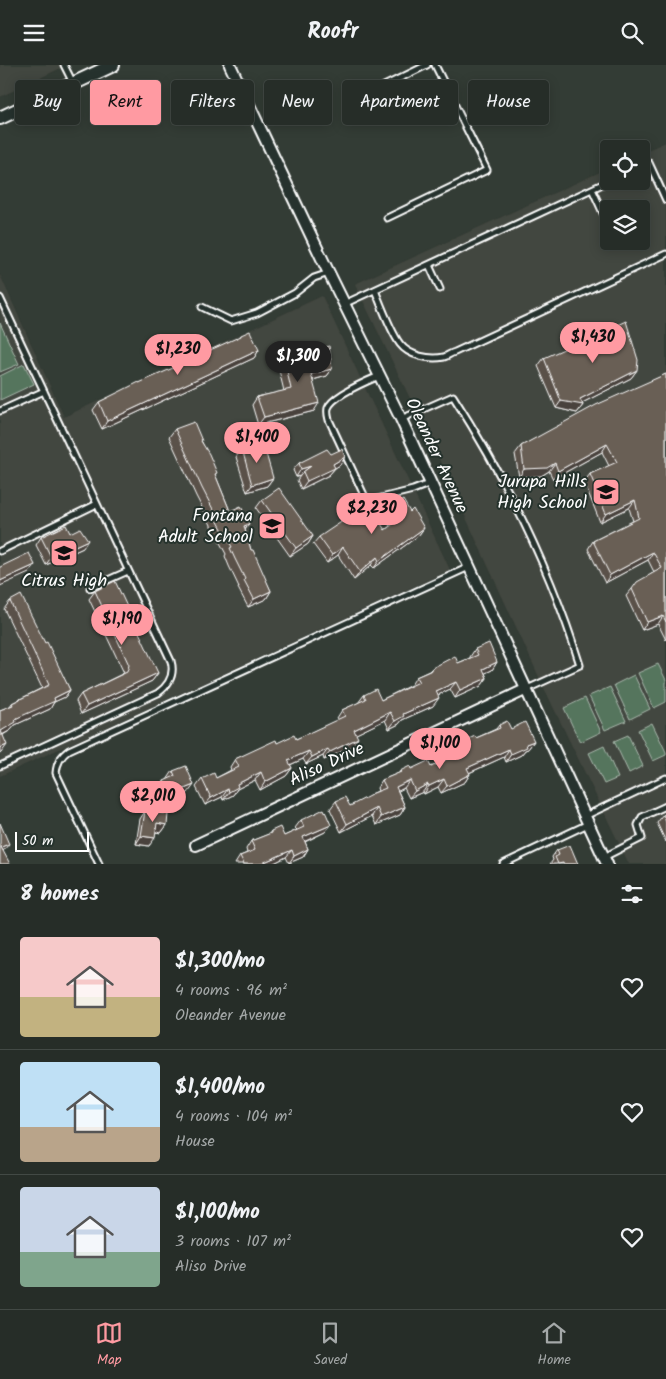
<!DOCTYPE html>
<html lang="en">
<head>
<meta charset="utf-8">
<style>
  :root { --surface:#262d28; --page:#323934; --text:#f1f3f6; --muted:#a4a8a8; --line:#424945; --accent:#ff9aa2 }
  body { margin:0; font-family:Kalam,sans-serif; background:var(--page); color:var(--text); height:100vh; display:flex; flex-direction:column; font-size:19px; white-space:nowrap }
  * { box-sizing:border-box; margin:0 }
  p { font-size:16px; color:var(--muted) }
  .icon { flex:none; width:28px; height:28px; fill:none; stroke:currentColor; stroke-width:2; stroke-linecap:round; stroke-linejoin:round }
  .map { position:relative; height:799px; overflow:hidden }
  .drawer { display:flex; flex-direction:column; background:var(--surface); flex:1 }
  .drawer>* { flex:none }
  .banner { position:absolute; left:15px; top:15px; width:636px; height:45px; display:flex; gap:10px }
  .tools { position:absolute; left:600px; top:75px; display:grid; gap:10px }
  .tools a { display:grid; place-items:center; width:50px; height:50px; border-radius:5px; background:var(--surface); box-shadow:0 2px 12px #0003,0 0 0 1px var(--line); font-size:25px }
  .scale { position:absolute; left:15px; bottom:12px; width:74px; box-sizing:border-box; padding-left:5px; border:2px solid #fff; border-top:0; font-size:14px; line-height:18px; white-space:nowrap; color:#fff; -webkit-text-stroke:4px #26332d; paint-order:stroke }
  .price { position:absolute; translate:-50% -42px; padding:0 11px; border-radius:18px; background:var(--accent); color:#111; font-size:16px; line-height:32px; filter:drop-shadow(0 1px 2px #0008) }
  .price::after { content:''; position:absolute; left:50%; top:30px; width:15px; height:11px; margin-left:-8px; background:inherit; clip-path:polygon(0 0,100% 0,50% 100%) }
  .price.active { background:#222; color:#fff }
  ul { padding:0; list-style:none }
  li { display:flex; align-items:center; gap:15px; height:125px; padding:0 20px }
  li+li { border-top:1px solid var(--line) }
  li span { display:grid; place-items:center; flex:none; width:140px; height:100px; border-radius:5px; color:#555 }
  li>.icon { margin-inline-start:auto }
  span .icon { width:60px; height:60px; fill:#fffc; stroke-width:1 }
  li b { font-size:21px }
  h2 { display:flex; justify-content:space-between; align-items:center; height:60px; padding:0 20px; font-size:21px }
  .pill { padding:0 18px; border-radius:5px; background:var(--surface); box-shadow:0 2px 12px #0003,0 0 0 1px var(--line); font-size:18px; line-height:45px }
  .pill.active { background:var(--accent); color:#111 }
  header { display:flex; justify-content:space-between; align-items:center; height:65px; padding:0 20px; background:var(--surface); font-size:22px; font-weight:800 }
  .menu { display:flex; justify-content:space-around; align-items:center; height:70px; border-top:1px solid var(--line); background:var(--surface); font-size:14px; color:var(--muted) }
  .menu a { display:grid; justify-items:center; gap:2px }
  .menu .active { color:var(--accent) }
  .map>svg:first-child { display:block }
  .built { fill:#43463f; fill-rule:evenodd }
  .green { fill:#54745d; stroke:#aabaae }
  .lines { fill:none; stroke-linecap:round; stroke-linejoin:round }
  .service-casing { stroke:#fff; stroke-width:9 }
  .minor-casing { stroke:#fff; stroke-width:14 }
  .tertiary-casing { stroke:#fff; stroke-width:16 }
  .service { stroke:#26332d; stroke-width:5 }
  .minor { stroke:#26332d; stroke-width:10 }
  .tertiary { stroke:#26332d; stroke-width:12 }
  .wall { fill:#5a5149; stroke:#fff }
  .shaded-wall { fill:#4a423c; stroke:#fff }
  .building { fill:#695e55; stroke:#fff }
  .labels { text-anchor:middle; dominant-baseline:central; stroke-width:4; stroke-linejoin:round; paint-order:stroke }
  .street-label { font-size:18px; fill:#fff; stroke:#26332d }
  .poi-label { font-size:18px; fill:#fff; stroke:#26332d; text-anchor:end }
</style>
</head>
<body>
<header><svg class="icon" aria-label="menu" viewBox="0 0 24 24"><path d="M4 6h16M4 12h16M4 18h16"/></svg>Roofr<svg class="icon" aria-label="search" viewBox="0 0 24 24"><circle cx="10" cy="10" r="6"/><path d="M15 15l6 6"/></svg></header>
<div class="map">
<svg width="666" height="799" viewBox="0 0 666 799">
  <rect width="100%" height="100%" fill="#333c35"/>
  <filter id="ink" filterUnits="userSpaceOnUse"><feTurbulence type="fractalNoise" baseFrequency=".02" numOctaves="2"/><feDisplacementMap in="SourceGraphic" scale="10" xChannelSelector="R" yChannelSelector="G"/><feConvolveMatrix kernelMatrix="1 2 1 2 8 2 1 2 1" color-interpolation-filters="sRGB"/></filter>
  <g filter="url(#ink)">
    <path class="built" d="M0,0H67L0,32Z
      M666,77V799H629L545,625L434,383L355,219L609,103V116H641V88ZM609,144H641V176H609Z
      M0,210L64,352L322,231L450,505L0,711Z"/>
    <path class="green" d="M0,258L19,299L0,307Z
      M24,299L34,319L0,335V311Z
      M658,599L666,615V637L654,643L638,608Z
      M634,610L650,644L630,654L614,620Z
      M610,622L626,656L605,665L589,631Z
      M585,633L601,667L580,677L564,643Z
      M652,658L666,687V690L653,696L638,665Z
      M628,670L643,701L629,708L614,676Z
      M604,681L618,713L604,719L589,688Z"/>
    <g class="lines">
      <defs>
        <path id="service" d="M64,0L73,18
          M384,21L427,0
          M641,101L649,98L666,135
          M592,124L603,148
          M387,153L487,105L435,0
          M429,200L440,224
          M375,225C381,240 391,267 400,279C409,291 430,295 444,292C447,291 451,288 455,287L666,189
          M0,233L171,596C175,610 169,620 158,628L0,701
          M344,239L609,116
          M202,242L231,256L257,248L295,228L314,213L329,208
          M379,311C367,316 333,330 328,343C327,348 328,351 329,355L364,430L368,435H373L413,425L431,418
          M0,346L44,326
          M401,354L453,331C506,414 551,506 580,600L527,624
          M0,486L97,439
          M90,523L128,506
          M585,751L666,713
          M604,792L642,773L638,760L642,752L666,741
          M99,799L56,708C57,697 61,691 69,685L469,502
          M503,799L588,759"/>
        <path id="minor" d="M230,0L326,202L401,354L607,799
          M196,780L527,624"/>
        <path id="tertiary" d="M0,53L113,0"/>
      </defs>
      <use href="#service" class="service-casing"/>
      <use href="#minor" class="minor-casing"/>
      <use href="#tertiary" class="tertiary-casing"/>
      <use href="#service" class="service"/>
      <use href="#minor" class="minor"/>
      <use href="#tertiary" class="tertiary"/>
    </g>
    <path class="wall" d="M241,270L259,285L254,293L102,364L93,345L99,337L196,293L197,291L240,272Z
      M284,293L332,304L327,311L313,315L314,346L258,360L252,340L257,332L284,326L278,301Z
      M544,293L637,305L631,313L582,338L583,340L577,348L556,343L538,301Z
      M666,309V575L658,559L642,565L626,531L632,524L654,507L648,495L605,518L588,484L593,476L633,456L629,443L600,457L584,417L590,409L609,401L602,387L553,414L549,406L541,411L519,412L515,389L521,381Z
      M175,364L202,377L230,446L249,459L245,465L251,485L271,526L266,534L248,542L238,523L239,522L229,501L225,491L226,489L211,461V460L196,431L169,372Z
      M242,384L273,413L267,421L247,427L236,392Z
      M331,389L340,400L335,403L329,410L301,424L297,415L300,411L296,412L293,405L299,398Z
      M262,435L313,471L308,479L290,491L256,443Z
      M388,444L410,447L424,463L418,471L374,503L371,500L354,515L338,490L327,498L313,479L319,472L385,465L390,461L383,452Z
      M70,468L83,483L46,500L36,480L41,472Z
      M95,526L158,608L152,616L81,649L76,636L81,629L124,608L89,534Z
      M10,536L45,578L70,625L65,632L54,637L50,644L15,660L11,665L3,670L1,688L0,645L10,641L12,638L42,623L4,544Z
      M475,584L497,597L492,605L485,608L487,613L481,621L455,633L450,624L438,630L433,641L402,655L399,659L389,664L385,655L356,669L353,681L324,695L323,691L306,699L303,694L290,700L292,703L286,711L260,725L255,715L237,724L233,730L223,735L222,732L205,740L196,722L202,714L216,713L231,705L230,702L235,694L277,678L296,674L338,655L337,653L342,645L358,638L364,630L381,635L411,620L416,612L429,606L432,603L458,598L470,593V592Z
      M499,660L511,664L534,676L528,684L525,685L521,690L506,697L504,692L469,708L470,709L465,717L441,728L438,722L424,729L423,727L409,733L404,723L398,726L405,742L400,750L376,760L372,751L341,767L330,744L336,736L350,741L369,732L371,729L378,726L377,723L382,715L399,708L400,706L431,702L444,696L442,692L448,684L476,673L496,664Z
      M173,706L188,728L181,731L178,743L168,747L158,724L164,716L167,715Z
      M145,746L167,760L161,768L156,767L149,781L136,779L140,754Z
      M666,749V777L657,758L663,750Z
      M301,755L325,767L305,777L308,784L303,792L289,798L286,792L272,799H235L240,791L247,788L246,784L251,776L269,769L271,766L284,771L297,765L295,763Z
      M557,785L578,799H550L553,795L552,792Z"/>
    <path class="shaded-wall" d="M259,285L254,293L102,364L107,356Z
      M332,304L327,311L305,317L311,309Z
      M637,305L631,313L580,339L583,340L577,348L556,343L561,336L580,334Z
      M319,338L314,346L258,360L264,352Z
      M607,379L602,387L553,414L558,406Z
      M345,392L340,400L335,403L329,410L301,424L307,416L333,399Z
      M555,398L549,406L541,411L519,412L524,404Z
      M311,401L303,407L300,411L296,412L301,404Z
      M273,413L267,421L247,427L252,420Z
      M635,435L629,443L600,457L606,449Z
      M249,459L244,466V461Z
      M424,463L418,471L374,503L379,496Z
      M313,471L308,479L290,491L296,483Z
      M88,475L83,483L46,500L51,492Z
      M343,482L338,490L327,498L332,490Z
      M653,487L648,495L605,518L610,510Z
      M377,492L371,500L354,515L360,507Z
      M35,500L29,508L0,521V516Z
      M271,526L266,534L248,542L254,534Z
      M663,551L658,559L642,565L647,557Z
      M497,597L492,605L477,612L483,604Z
      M158,608L152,616L81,649L87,641Z
      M487,613L481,621L455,633L460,625Z
      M456,617L450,624L430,634L436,626Z
      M70,625L65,632L54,637L50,644L15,660L11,665L0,671V667L15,654L54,633Z
      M439,633L433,641L402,655L399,659L389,664L395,656L403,649Z
      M390,647L385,655L348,673L354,665Z
      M358,673L353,681L324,695L330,687Z
      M534,676L528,684L525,685L521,690L506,697L511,689L526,679Z
      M7,680L1,688L0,689V683Z
      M328,684L323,691L306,699L312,692Z
      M509,684L504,692L462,711L467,703Z
      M309,686L303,694L283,703L288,695Z
      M292,703L286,711L260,725L265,717Z
      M261,707L255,715L237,724L233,730L223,735L229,727L237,719Z
      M470,709L465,717L441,728L447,721Z
      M444,714L438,722L424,729L429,721Z
      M410,715L404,723L391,730L396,722Z
      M428,719L423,727L409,733L415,726Z
      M194,720L188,728L174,734L179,726Z
      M228,724L222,732L205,740L211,733Z
      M183,735L178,743L168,747L174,739Z
      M405,742L400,750L376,760L381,752Z
      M377,743L372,751L341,767L347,759Z
      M157,758L167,760L161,768L152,766Z
      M331,760L325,767L297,780L303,772Z
      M141,771L155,773L149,781L136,779Z
      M9,779L3,786L1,782Z
      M308,784L303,792L289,798L294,791Z
      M292,785L286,792L272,799H260Z"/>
    <path class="building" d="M626,256L638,295L637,305L580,334L583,340L561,336L544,293Z
      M250,266L259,285L107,356L99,337L139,317V318L198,292L197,291L241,271V270Z
      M329,281L332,304L311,309L319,338L264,352L257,332L291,324L284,293Z
      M666,309V557L663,551L647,557L632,524L637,517L662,503L653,487L610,510L593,476L639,453L635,435L606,449L590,409L617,397L607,379L558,406L555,398L547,403L524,404L521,381L596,340Z
      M194,357L202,376H201L209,389L217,408L215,409L230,446L241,441L249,459L244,461L251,485H253L271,526L254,534L244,515L245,514L235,494L230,483L232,482L216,453L217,452L202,423L175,364Z
      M263,378L273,413L252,420L242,384Z
      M327,384L331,389L342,384L345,392L333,399L335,403L307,416L303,407L311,401L301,404L299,398Z
      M279,423L313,471L296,483L262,435Z
      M403,435L410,447L413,444L424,463L379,496L377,492L360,507L343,482L332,490L319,472L368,439L385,465L397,456L388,444Z
      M66,460L70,468L80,463L88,475L51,492L41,472Z
      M29,488L35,500L0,516V502Z
      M115,516L158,608L87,641L81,629L127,607L129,600L95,526Z
      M21,530L45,578L47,577L70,625L54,633L55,636L15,654L16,657L1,666L7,680L0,683V645L13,640L12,638L49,620L10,536Z
      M489,578L497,597L483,604L487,613L460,625L456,617L436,626L439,633L403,649L404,651L395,656L390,647L354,665L358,673L330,687L328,684L312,692L309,686L288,695L292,703L265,717L261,707L237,719L238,722L229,727L228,724L211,733L202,714L214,708L216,713L239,702L235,694L276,675L277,678L294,670L296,674L345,651L342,645L366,634L364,630L376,624L381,635L419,617L416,612L432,605V603L455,591L458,598L478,590L475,584Z
      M507,656L511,664L525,657L534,676L526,679L527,682L511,689L509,684L467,703L470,709L447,721L444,714L429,721L428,719L415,726L410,715L396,722L405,742L381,752L377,743L347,759L336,736L345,732L350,741L371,730V729L386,723L382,715L401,707L400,706L410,701L411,704L428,696L431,702L451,692L448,684L475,671L476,673L500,663L499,660Z
      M186,701L194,720L179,726L183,735L174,739L164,716L175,711L173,706Z
      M324,744L331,760L303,772L308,784L294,791L292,785L260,799H244L240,791L255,785L251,776L271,768V766L280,762L284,771L304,762L301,755Z
      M145,746L168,749L167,760L157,758L155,773L141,771Z
      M666,749V757L663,750Z
      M0,758L9,779L1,782L10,799H0Z
      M570,780L578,799H563V798L558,799L555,792L559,790L557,785Z"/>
  </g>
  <defs>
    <symbol id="school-square" viewBox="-11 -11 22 22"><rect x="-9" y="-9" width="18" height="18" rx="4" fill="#ff9aa2" stroke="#26332d"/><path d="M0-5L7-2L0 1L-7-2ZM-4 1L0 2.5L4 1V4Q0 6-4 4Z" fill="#111"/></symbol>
  </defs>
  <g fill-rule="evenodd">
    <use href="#school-square" x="590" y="411" width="32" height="32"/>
    <use href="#school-square" x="256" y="445" width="32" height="32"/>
    <use href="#school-square" x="48" y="472" width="32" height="32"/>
  </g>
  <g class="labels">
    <g class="street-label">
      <text transform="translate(436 391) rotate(65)">Oleander Avenue</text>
      <text transform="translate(327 700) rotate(-25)">Aliso Drive</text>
    </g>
    <g class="poi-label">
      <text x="587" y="417">Jurupa Hills<tspan x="587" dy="21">High School</tspan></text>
      <text x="253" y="451">Fontana<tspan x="253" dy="21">Adult School</tspan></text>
      <text x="64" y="516" text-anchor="middle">Citrus High</text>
    </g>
  </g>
</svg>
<div class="tools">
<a><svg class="icon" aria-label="locate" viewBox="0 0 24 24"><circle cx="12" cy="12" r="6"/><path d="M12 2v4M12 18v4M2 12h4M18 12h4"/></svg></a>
<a><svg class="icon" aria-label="layers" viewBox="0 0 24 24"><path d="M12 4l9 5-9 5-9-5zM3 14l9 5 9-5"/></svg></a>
</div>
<div class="scale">50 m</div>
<b class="price" style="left:593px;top:299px">$1,430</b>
<b class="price" style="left:178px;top:311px">$1,230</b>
<b class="price active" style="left:298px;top:318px">$1,300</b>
<b class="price" style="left:257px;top:399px">$1,400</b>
<b class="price" style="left:372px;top:470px">$2,230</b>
<b class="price" style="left:122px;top:581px">$1,190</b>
<b class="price" style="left:440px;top:705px">$1,100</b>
<b class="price" style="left:153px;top:758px">$2,010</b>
<div class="banner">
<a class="pill">Buy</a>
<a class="pill active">Rent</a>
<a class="pill">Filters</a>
<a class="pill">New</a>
<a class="pill">Apartment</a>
<a class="pill">House</a>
</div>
</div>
<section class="drawer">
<h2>8 homes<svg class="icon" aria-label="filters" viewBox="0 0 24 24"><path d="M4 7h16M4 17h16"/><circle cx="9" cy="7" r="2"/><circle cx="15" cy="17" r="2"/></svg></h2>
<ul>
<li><span style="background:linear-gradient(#f6c9c9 60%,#c2b280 0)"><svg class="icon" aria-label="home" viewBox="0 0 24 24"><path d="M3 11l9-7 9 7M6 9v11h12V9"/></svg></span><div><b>$1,300/mo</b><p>4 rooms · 96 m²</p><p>Oleander Avenue</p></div><svg class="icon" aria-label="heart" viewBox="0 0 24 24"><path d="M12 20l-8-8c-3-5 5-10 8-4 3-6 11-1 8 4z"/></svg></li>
<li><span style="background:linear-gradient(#bfe0f5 65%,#b9a48a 0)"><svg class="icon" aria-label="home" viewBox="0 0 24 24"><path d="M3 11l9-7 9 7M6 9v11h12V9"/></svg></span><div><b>$1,400/mo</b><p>4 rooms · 104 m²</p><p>House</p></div><svg class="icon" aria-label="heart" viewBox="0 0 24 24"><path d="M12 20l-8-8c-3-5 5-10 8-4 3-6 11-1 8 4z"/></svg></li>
<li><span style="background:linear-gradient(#c9d6e8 65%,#7fa58c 0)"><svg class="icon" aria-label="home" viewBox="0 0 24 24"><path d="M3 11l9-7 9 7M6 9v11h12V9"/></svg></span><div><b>$1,100/mo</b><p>3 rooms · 107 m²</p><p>Aliso Drive</p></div><svg class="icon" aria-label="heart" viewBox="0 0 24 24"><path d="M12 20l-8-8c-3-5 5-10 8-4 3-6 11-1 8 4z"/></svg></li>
</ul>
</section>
<nav class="menu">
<a class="active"><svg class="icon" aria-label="map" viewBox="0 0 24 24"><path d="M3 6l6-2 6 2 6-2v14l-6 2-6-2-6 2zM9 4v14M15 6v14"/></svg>Map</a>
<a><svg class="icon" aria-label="saved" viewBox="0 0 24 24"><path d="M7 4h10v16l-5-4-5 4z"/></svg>Saved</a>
<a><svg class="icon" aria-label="home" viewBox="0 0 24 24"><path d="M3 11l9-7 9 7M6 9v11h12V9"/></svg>Home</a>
</nav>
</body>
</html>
